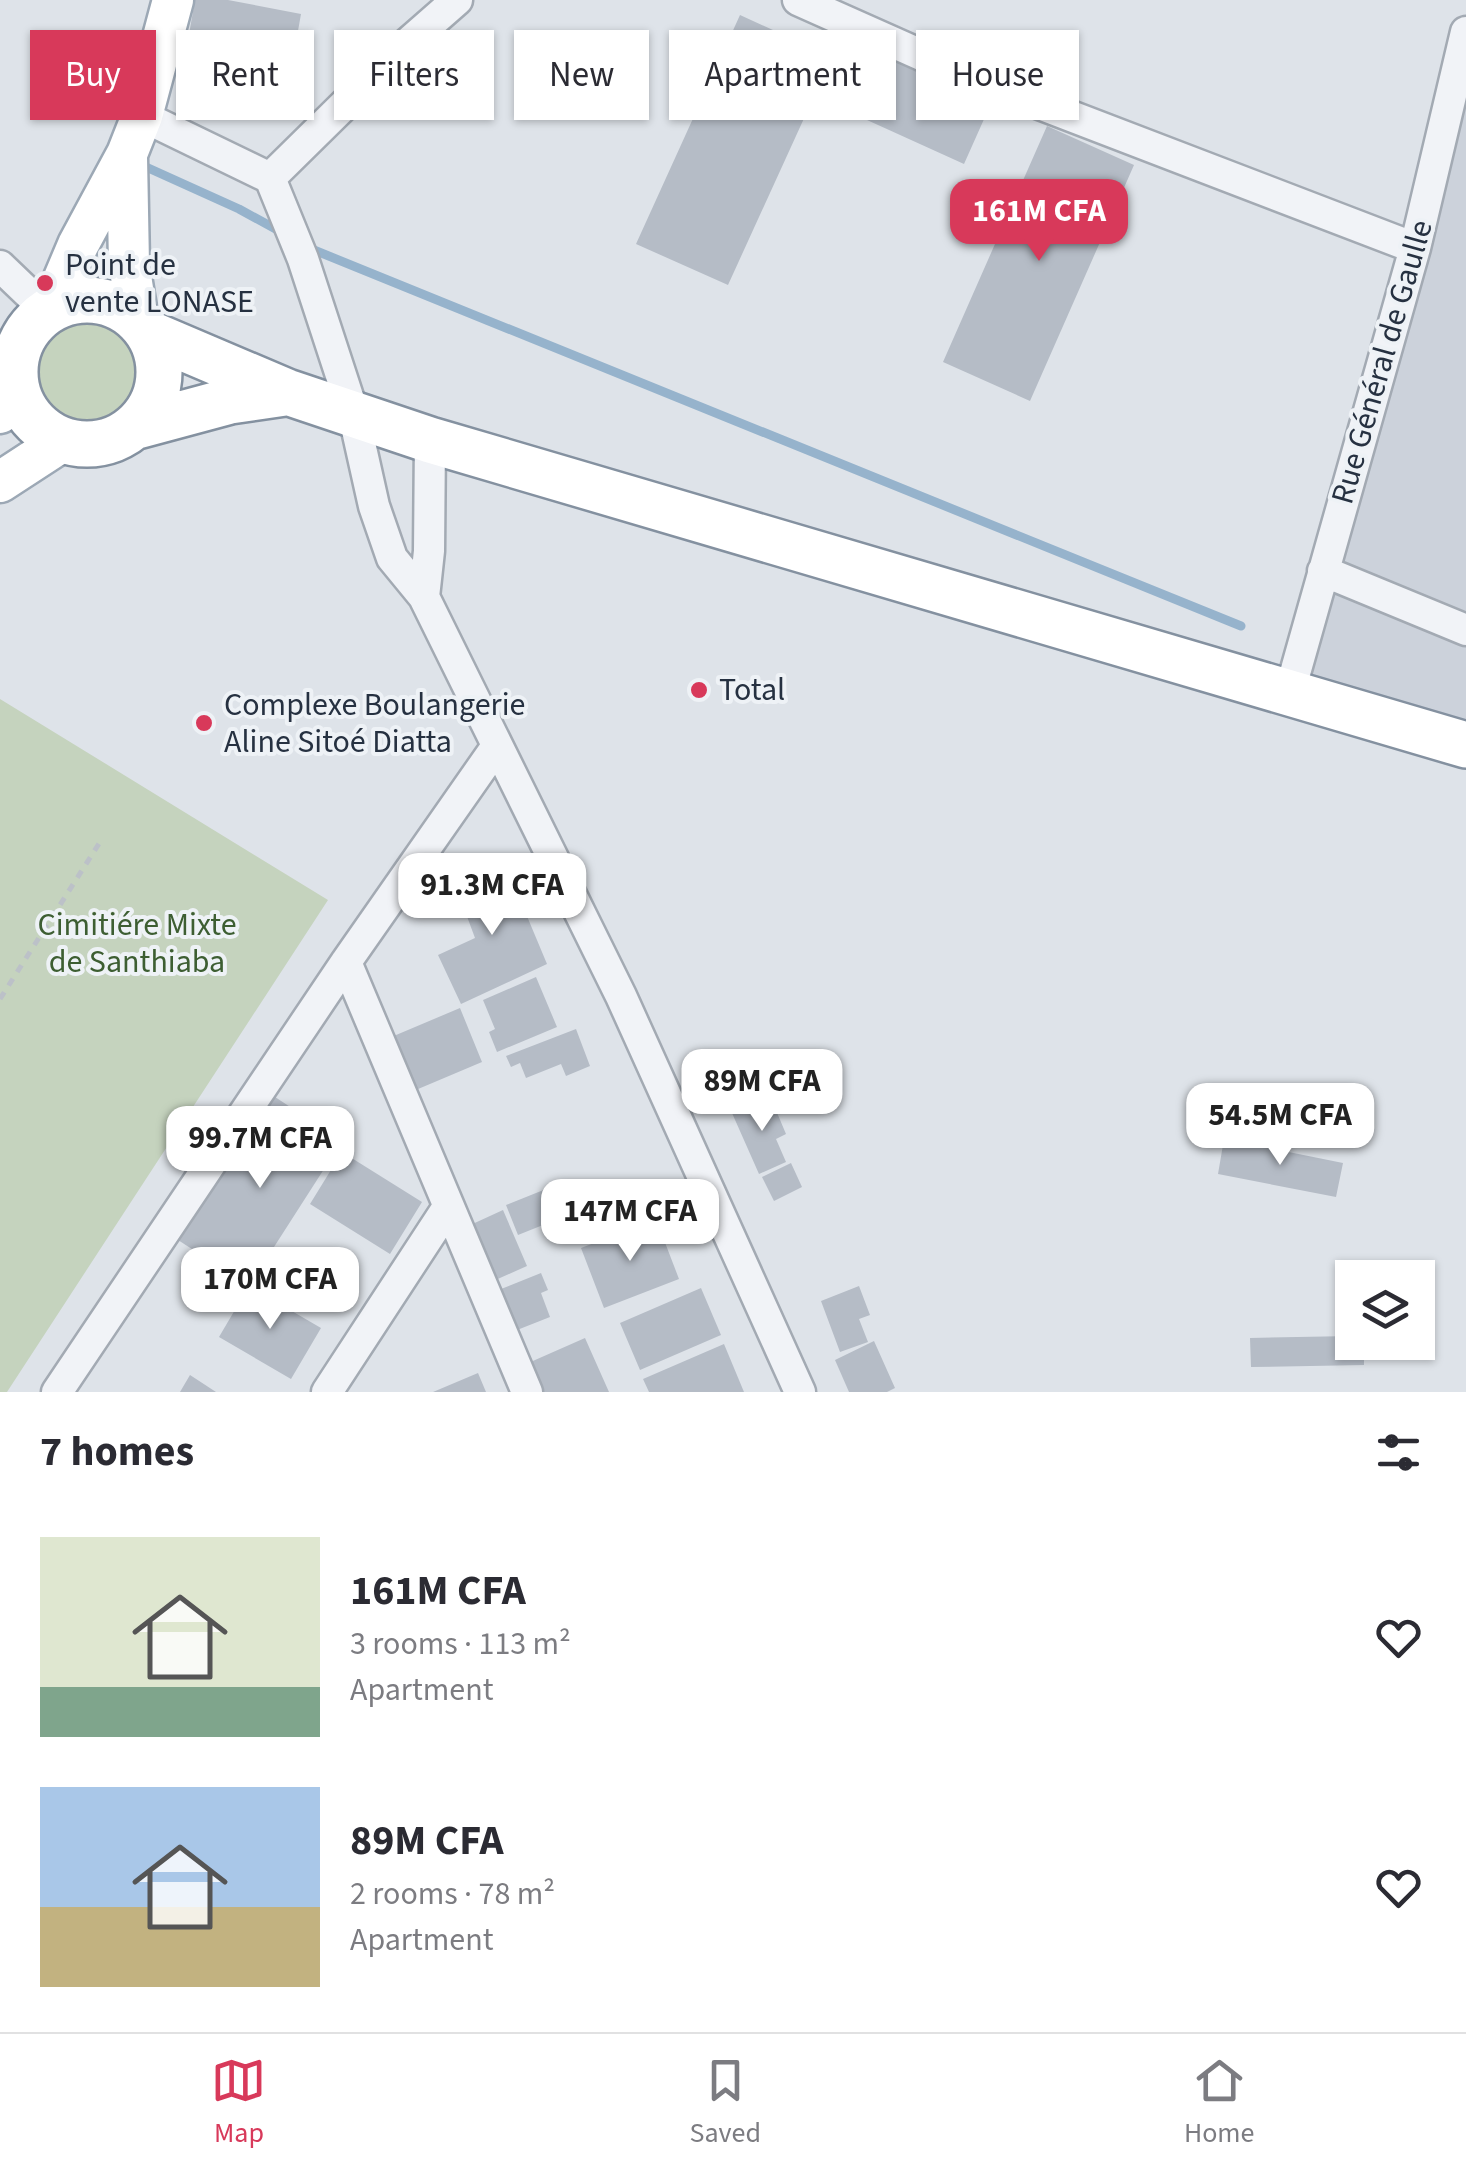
<!DOCTYPE html>
<html lang="en">
<head>
<meta charset="utf-8">
<style>
  :root { --surface:#fff; --page:#f7f7f7; --text:#2b2b33; --muted:#7c7c81; --line:#e1e1e2; --accent:#d8395a }
  body { margin:0; font-family:"Source Sans 3",sans-serif; background:var(--page); color:var(--text); height:100vh; display:flex; flex-direction:column; font-size:38px; white-space:nowrap }
  * { box-sizing:border-box; margin:0 }
  p { font-size:32px; color:var(--muted) }
  .icon { flex:none; width:55px; height:55px; fill:none; stroke:currentColor; stroke-width:2; stroke-linecap:round; stroke-linejoin:round }
  .map { position:relative; height:1392px; overflow:hidden }
  .panel { display:flex; flex-direction:column; background:var(--surface); flex:1 }
  .panel>* { flex:none }
  .hud { position:absolute; left:30px; top:30px; width:1408px; height:90px; display:flex; gap:20px }
  .buttons { position:absolute; left:1335px; top:1260px; display:grid; gap:20px }
  .buttons a { display:grid; place-items:center; width:100px; height:100px; border-radius:0px; background:var(--surface); box-shadow:0 2px 8px #0004; font-size:50px }
  .price { position:absolute; translate:-50% -85px; padding:0 22px; border-radius:20px; background:#fff; color:#222; font-size:32px; line-height:65px; filter:drop-shadow(0 2px 5px #0008) }
  .price::after { content:''; position:absolute; left:50%; top:60px; width:30px; height:22px; margin-left:-15px; background:inherit; clip-path:polygon(0 0,100% 0,50% 100%) }
  .price.active { background:var(--accent); color:#fff }
  ul { padding:0; list-style:none }
  li { display:flex; align-items:center; gap:30px; height:250px; padding:0 40px }
  li span { display:grid; place-items:center; flex:none; width:280px; height:200px; border-radius:0px; color:#555 }
  li>.icon { margin-inline-start:auto }
  span .icon { width:120px; height:120px; fill:#fffc; stroke-width:1 }
  li b { font-size:42px }
  h2 { display:flex; justify-content:space-between; align-items:center; height:120px; padding:0 40px; font-size:42px }
  .tag { padding:0 35px; border-radius:0px; background:var(--surface); box-shadow:0 2px 8px #0004; font-size:35px; line-height:90px }
  .tag.active { background:var(--accent); color:#fff }
  .menu { display:flex; justify-content:space-around; align-items:center; height:140px; border-top:2px solid var(--line); background:var(--surface); font-size:28px; color:var(--muted) }
  .menu a { display:grid; justify-items:center; gap:5px }
  .menu .active { color:var(--accent) }
  .map>svg:first-child { display:block }
  .built { fill:#ccd2db }
  .green { fill:#c5d3be }
  .lines { fill:none; stroke-linecap:round; stroke-linejoin:round }
  .stream { stroke:#96b3cc; stroke-width:9 }
  .building { fill:#b5bcc6 }
  .minor-casing { stroke:#a3aab3; stroke-width:35 }
  .major-casing { stroke:#9ca8b5; stroke-width:45 }
  .highway-casing { stroke:#8491a0; stroke-width:50 }
  .path { stroke:#bcc1c8; stroke-width:5; stroke-dasharray:8 8; stroke-linecap:butt }
  .minor { stroke:#f1f3f7; stroke-width:30 }
  .major { stroke:#fff; stroke-width:40 }
  .highway { stroke:#fff; stroke-width:45 }
  .poi-dot { fill:#d8395a; stroke:#eef2f6; stroke-width:4 }
  .labels { text-anchor:middle; dominant-baseline:central; stroke-width:8; stroke-linejoin:round; paint-order:stroke }
  .poi-label { font-size:32px; fill:#263141; stroke:#eef2f6; text-anchor:start }
  .street-label { font-size:32px; fill:#263141; stroke:#eef2f6 }
  .park-label { font-size:32px; fill:#3d5e32; stroke:#eef2f6 }
</style>
</head>
<body>
<div class="map">
<svg width="1466" height="1392" viewBox="0 0 1466 1392">
  <rect width="100%" height="100%" fill="#dee3e9"/>
  <path class="built" d="M1466,32V745L1290,691Z"/>
  <path class="green" d="M35 372a50 50 0 1 1 100 0a50 50 0 1 1-100 0Z
    M0,699L328,900L7,1392H0Z"/>
  <g class="lines">
    <path class="stream" d="M146,167L239,209L283,233
      M309,248L1241,626"/>
  </g>
  <path class="building" d="M195,0H228L301,14L293,59L188,40Z
    M740,15L832,57L728,285L636,244Z
    M895,56L993,99L964,164L867,120Z
    M1047,126L1134,165L1030,401L943,362Z
    M506,866L547,964L461,1004L438,955L475,938L455,884Z
    M536,977L557,1027L497,1052L489,1032L495,1029L483,1000Z
    M460,1008L482,1062L411,1092L389,1038Z
    M576,1029L590,1066L566,1076L561,1064L526,1078L520,1063L511,1067L506,1056Z
    M272,1095L342,1141L249,1286L178,1240Z
    M770,1096L786,1134L776,1139L786,1162L759,1174L732,1113Z
    M1224,1139L1343,1163L1336,1197L1218,1174Z
    M342,1152L422,1202L390,1254L310,1204Z
    M791,1163L802,1187L774,1201L762,1177Z
    M546,1189L558,1219L518,1235L506,1205Z
    M503,1210L527,1266L491,1282L466,1227Z
    M656,1219L679,1279L604,1308L581,1248Z
    M541,1273L548,1290L541,1293L550,1317L512,1332L496,1291Z
    M249,1286L321,1328L291,1379L219,1337Z
    M859,1286L870,1315L859,1319L868,1342L840,1352L821,1301Z
    M701,1288L721,1335L640,1370L620,1323Z
    M1352,1336V1342H1364V1365L1251,1367L1250,1338Z
    M585,1338L609,1392H538L526,1364Z
    M874,1341L895,1388L887,1392H849L835,1360Z
    M724,1344L744,1392H649L643,1379Z
    M478,1373L486,1392H433Z
    M190,1375L216,1392H180Z"/>
  <g class="lines">
    <defs>
      <path id="minor" d="M798,0L982,82L1415,248
        M142,116L270,178L303,259L353,412L374,506L392,558L424,597L621,996L800,1392
        M270,178L400,50L457,0
        M0,266L47,311
        M1323,571L1466,630
        M424,597L429,551L430,440
        M1290,691L1415,248L1466,32
        M346,962L527,1392
        M57,1392L346,962L497,746
        M327,1392L448,1207"/>
      <path id="major" d="M127,158L129,264L138,320
        M51,309L78,245L127,154L142,116L173,0
        M0,413L17,391
        M0,482L63,441"/>
      <path id="highway" d="M15 372a72 72 0 1 1 144 0a72 72 0 1 1-144 0Z
        M148,333L287,392L430,440L1466,745
        M137,426L230,401L285,393"/>
    </defs>
    <use href="#minor" class="minor-casing"/>
    <use href="#major" class="major-casing"/>
    <use href="#highway" class="highway-casing"/>
    <path class="path" d="M0,999L100,842"/>
    <use href="#minor" class="minor"/>
    <use href="#major" class="major"/>
    <use href="#highway" class="highway"/>
  </g>
  <g class="poi-dot">
    <circle cx="45" cy="283" r="10"/>
    <circle cx="699" cy="690" r="10"/>
    <circle cx="204" cy="723" r="10"/>
  </g>
  <g class="labels">
    <g class="poi-label">
      <text x="65" y="265">Point de<tspan x="65" dy="37">vente LONASE</tspan></text>
      <text x="719" y="690">Total</text>
      <text x="224" y="705">Complexe Boulangerie<tspan x="224" dy="37">Aline Sitoé Diatta</tspan></text>
    </g>
    <g class="street-label">
      <text transform="translate(1382 362) rotate(-74)">Rue Général de Gaulle</text>
    </g>
    <g class="park-label">
      <text x="137" y="925">Cimitiére Mixte<tspan x="137" dy="37">de Santhiaba</tspan></text>
    </g>
  </g>
</svg>
<div class="buttons">
<a><svg class="icon" aria-label="layers" viewBox="0 0 24 24"><path d="M12 4l9 5-9 5-9-5zM3 14l9 5 9-5"/></svg></a>
</div>
<b class="price active" style="left:1039px;top:264px">161M CFA</b>
<b class="price" style="left:492px;top:938px">91.3M CFA</b>
<b class="price" style="left:762px;top:1134px">89M CFA</b>
<b class="price" style="left:1280px;top:1168px">54.5M CFA</b>
<b class="price" style="left:260px;top:1191px">99.7M CFA</b>
<b class="price" style="left:630px;top:1264px">147M CFA</b>
<b class="price" style="left:270px;top:1332px">170M CFA</b>
<div class="hud">
<a class="tag active">Buy</a>
<a class="tag">Rent</a>
<a class="tag">Filters</a>
<a class="tag">New</a>
<a class="tag">Apartment</a>
<a class="tag">House</a>
</div>
</div>
<section class="panel">
<h2>7 homes<svg class="icon" aria-label="filters" viewBox="0 0 24 24"><path d="M4 7h16M4 17h16"/><circle cx="9" cy="7" r="2"/><circle cx="15" cy="17" r="2"/></svg></h2>
<ul>
<li><span style="background:linear-gradient(#dfe7d0 75%,#7fa58c 0)"><svg class="icon" aria-label="home" viewBox="0 0 24 24"><path d="M3 11l9-7 9 7M6 9v11h12V9"/></svg></span><div><b>161M CFA</b><p>3 rooms · 113 m²</p><p>Apartment</p></div><svg class="icon" aria-label="heart" viewBox="0 0 24 24"><path d="M12 20l-8-8c-3-5 5-10 8-4 3-6 11-1 8 4z"/></svg></li>
<li><span style="background:linear-gradient(#a9c7e8 60%,#c2b280 0)"><svg class="icon" aria-label="home" viewBox="0 0 24 24"><path d="M3 11l9-7 9 7M6 9v11h12V9"/></svg></span><div><b>89M CFA</b><p>2 rooms · 78 m²</p><p>Apartment</p></div><svg class="icon" aria-label="heart" viewBox="0 0 24 24"><path d="M12 20l-8-8c-3-5 5-10 8-4 3-6 11-1 8 4z"/></svg></li>
</ul>
</section>
<nav class="menu">
<a class="active"><svg class="icon" aria-label="map" viewBox="0 0 24 24"><path d="M3 6l6-2 6 2 6-2v14l-6 2-6-2-6 2zM9 4v14M15 6v14"/></svg>Map</a>
<a><svg class="icon" aria-label="saved" viewBox="0 0 24 24"><path d="M7 4h10v16l-5-4-5 4z"/></svg>Saved</a>
<a><svg class="icon" aria-label="home" viewBox="0 0 24 24"><path d="M3 11l9-7 9 7M6 9v11h12V9"/></svg>Home</a>
</nav>
</body>
</html>
